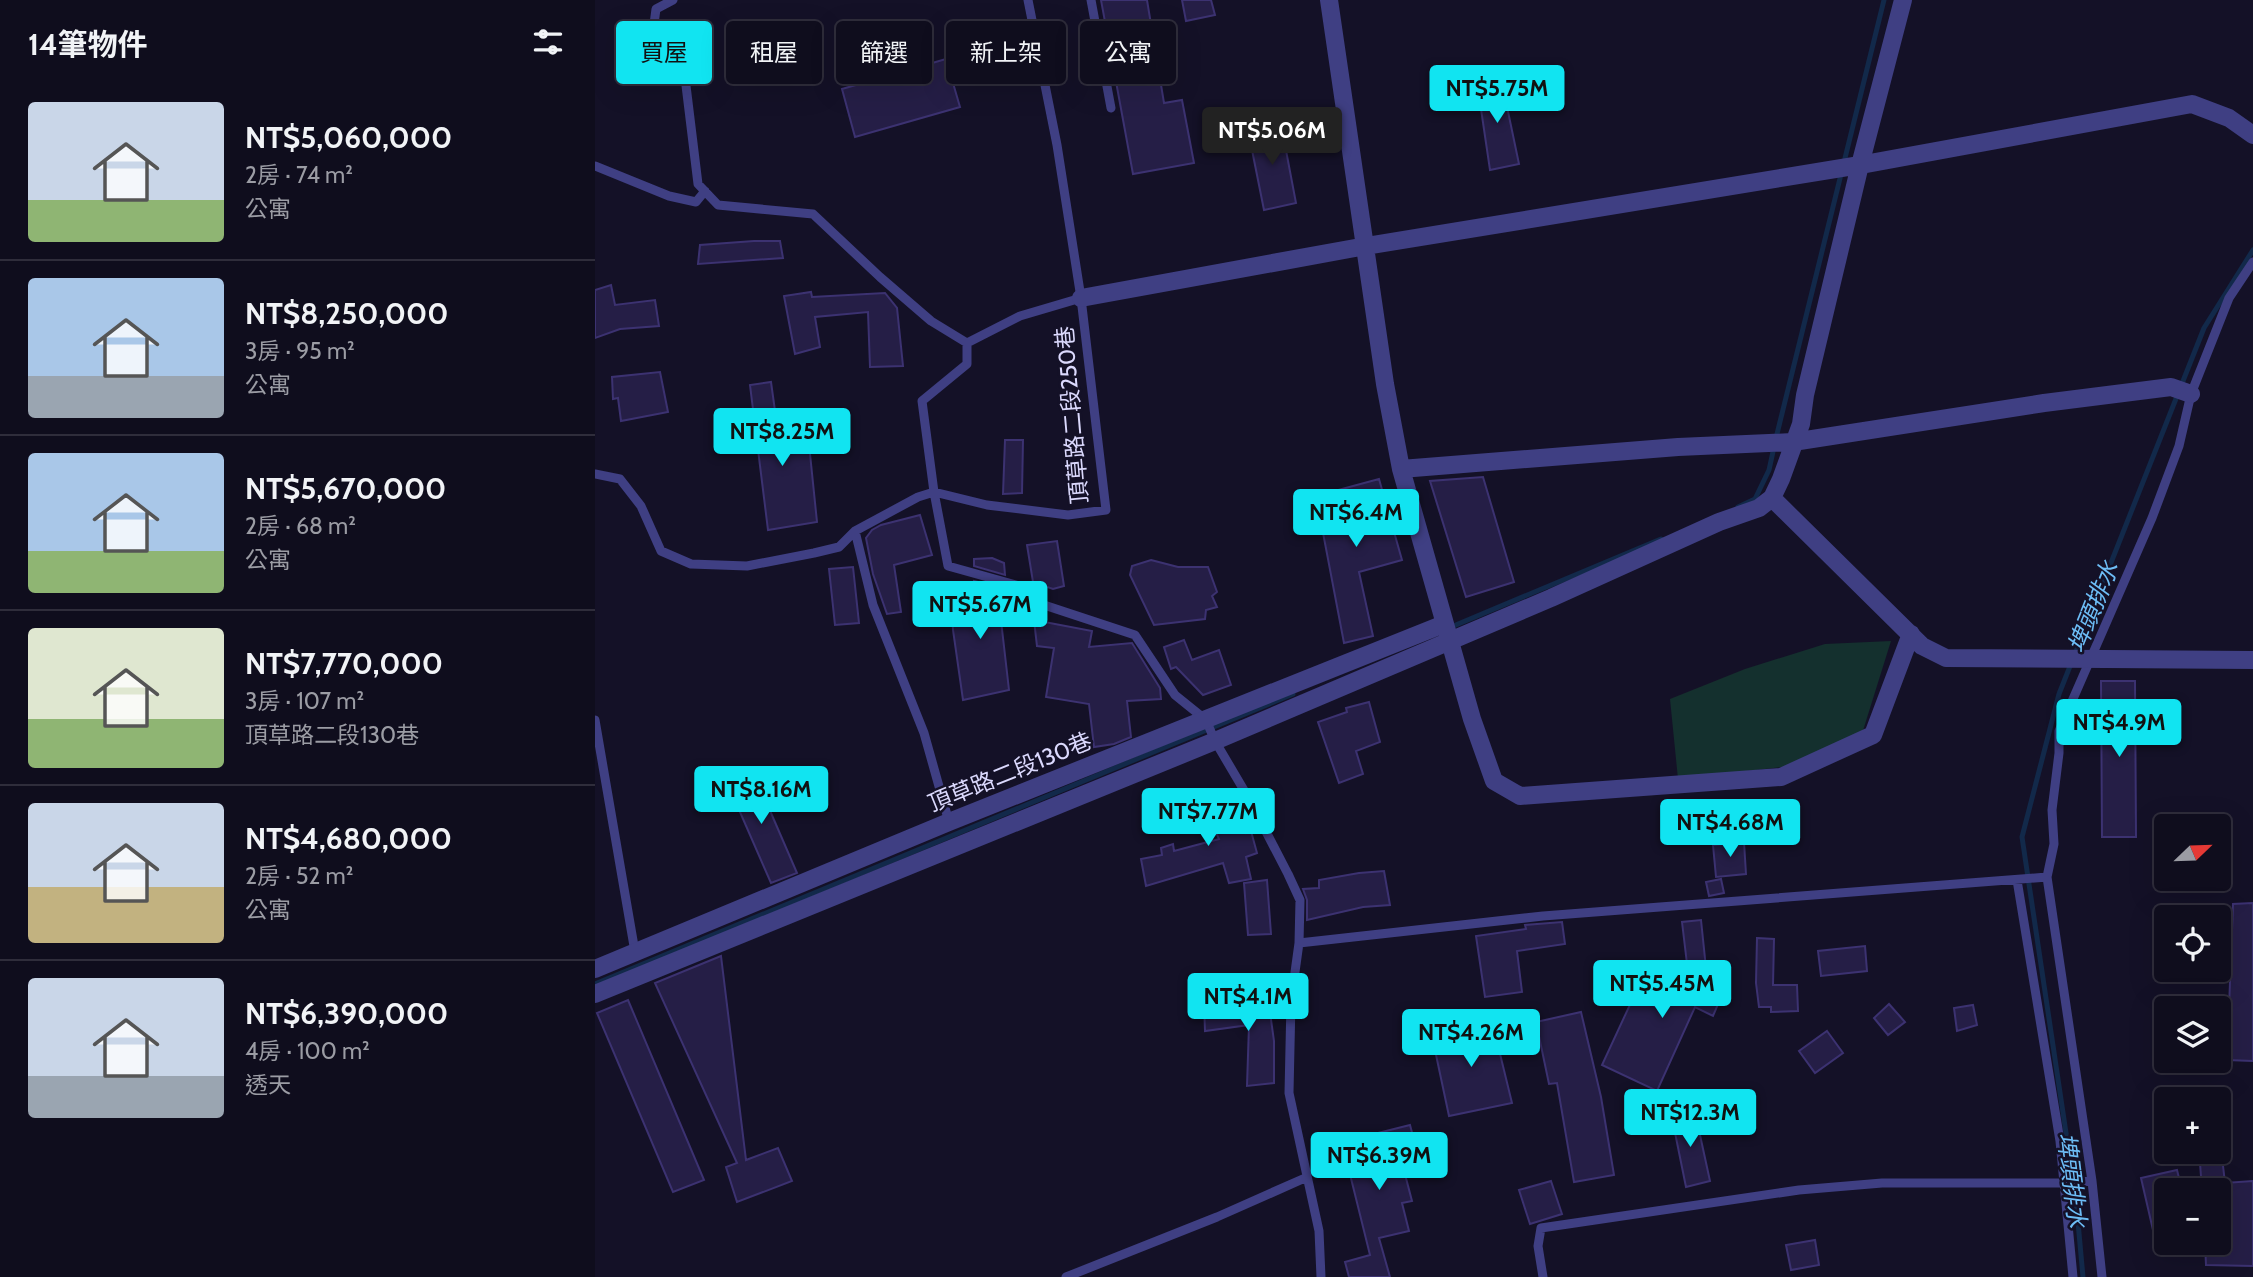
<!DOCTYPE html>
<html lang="zh-TW">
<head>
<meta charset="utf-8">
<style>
  :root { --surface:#0f0d1d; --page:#1d1b2a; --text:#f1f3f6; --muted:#9b9ca4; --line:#2f2d3b; --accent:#11e4f1 }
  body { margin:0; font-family:Cabin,"Noto Sans TC",sans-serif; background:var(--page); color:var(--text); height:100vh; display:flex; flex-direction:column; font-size:26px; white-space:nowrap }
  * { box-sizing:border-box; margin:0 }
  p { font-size:23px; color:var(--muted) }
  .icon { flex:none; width:38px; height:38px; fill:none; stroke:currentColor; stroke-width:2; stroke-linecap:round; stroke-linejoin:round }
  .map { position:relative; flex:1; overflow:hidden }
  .details { display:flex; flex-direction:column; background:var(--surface); width:595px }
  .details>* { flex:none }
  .hud { position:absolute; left:21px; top:21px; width:665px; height:63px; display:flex; gap:14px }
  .needle { width:46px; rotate:67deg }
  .tools { position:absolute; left:1559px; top:814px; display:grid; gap:14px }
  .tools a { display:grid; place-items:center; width:77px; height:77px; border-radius:7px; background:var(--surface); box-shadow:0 7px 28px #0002,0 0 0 2px var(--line); font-size:35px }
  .price { position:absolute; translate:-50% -60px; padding:0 16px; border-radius:7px; background:var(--accent); color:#111; font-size:23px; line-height:46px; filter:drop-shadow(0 2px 4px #0008) }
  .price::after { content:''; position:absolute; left:50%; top:42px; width:21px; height:16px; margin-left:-10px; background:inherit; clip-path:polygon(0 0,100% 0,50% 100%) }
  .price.on { background:#222; color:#fff }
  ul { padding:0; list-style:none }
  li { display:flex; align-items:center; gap:21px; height:175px; padding:0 28px }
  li+li { border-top:2px solid var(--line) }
  li span { display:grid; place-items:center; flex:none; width:196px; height:140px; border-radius:7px; color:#555 }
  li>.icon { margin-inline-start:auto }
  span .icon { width:84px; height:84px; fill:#fffc; stroke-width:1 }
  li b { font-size:30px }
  h2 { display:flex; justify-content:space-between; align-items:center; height:84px; padding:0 28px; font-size:30px }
  .chip { padding:0 24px; border-radius:7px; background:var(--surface); box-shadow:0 7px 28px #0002,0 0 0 2px var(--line); font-size:24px; line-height:63px }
  .chip.on { background:var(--accent); color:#111 }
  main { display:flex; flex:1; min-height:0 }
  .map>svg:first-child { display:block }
  .green { fill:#14302e }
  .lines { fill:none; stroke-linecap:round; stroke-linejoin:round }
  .stream { stroke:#12294a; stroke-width:5 }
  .building { fill:#251e46; stroke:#3c3271; stroke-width:2 }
  .lane { stroke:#3f3f83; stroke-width:9 }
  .street { stroke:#3f3f83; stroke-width:18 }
  .labels { text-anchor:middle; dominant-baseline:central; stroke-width:5; stroke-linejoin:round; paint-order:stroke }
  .street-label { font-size:23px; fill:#dbd9fd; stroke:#141127 }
  .water-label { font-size:24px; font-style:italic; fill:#6dbdf6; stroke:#141127 }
</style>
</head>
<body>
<main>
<section class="details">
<h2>14筆物件<svg class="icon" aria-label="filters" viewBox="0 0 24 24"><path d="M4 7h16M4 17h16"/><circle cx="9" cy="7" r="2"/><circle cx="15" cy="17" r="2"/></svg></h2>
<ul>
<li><span style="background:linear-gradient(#c9d6e8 70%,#8fb573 0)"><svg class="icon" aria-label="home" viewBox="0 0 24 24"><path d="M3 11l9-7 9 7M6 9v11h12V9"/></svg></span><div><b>NT$5,060,000</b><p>2房 · 74 m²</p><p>公寓</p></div></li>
<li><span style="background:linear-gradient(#a9c7e8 70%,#9aa5b1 0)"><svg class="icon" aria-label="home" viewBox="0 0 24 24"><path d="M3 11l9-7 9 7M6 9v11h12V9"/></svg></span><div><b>NT$8,250,000</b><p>3房 · 95 m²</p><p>公寓</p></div></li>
<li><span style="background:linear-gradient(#a9c7e8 70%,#8fb573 0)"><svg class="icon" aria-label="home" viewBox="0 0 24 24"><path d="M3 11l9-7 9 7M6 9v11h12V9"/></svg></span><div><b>NT$5,670,000</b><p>2房 · 68 m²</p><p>公寓</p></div></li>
<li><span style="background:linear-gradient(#dfe7d0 65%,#8fb573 0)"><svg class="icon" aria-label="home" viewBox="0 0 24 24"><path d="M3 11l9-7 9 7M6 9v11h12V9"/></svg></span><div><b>NT$7,770,000</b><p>3房 · 107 m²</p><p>頂草路二段130巷</p></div></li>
<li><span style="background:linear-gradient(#c9d6e8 60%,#c2b280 0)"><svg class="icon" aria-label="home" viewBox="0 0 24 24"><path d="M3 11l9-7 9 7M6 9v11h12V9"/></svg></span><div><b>NT$4,680,000</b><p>2房 · 52 m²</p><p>公寓</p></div></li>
<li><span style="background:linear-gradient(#c9d6e8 70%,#9aa5b1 0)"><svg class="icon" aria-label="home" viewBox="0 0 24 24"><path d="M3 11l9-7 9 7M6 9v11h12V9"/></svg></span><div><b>NT$6,390,000</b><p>4房 · 100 m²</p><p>透天</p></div></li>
</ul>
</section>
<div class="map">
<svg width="1658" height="1277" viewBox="0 0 1658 1277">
  <rect width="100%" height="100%" fill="#141127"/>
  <path class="green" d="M1296,641L1266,737L1204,765L1083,779L1075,699L1150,669L1230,644Z"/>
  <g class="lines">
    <path class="stream" d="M1181,438L1289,0
      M1143,507L1160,499L1174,470L1179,447
      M856,627L1066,539
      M0,984L698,694
      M1488,1277L1481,1200L1427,837L1464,694L1609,328L1658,250"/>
  </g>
  <path class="building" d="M506,0H552L569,103L587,100L599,163L538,174Z
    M587,0H616L620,15L591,21Z
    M351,59L365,107L260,137L247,89Z
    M906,78L924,164L895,170L882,82Z
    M686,124L701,203L669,210L653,130Z
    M159,241H185L188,258L103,264L105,245Z
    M16,285L20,305L60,300L64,326L25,329L0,338V290Z
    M216,292L217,297L290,293L302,308L308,366L275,367L273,312L220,317L225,347L200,354L189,296Z
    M65,372L73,412L26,421L23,398L18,399L17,377Z
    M176,382L185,447L214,444L222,522L173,530L155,385Z
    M410,440H428L427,493L408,494Z
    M888,477L919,582L871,597L835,481Z
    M784,479L807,560L764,572L778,636L749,643L721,496Z
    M325,515L337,555L299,565L306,612L292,614L278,574L271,538L277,530L286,525Z
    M462,541L469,586L458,589L438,582L432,545Z
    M397,558L409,563L410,575L379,566V559Z
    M556,560L583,567H613L622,592L617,596L622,607L611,610L610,619L559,625L535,575L537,566Z
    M258,567L264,623L240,625L234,569Z
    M379,581L411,589L404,603L414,690L368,700L358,630L356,596L380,592Z
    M439,620L497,631L494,647L537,643L565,688L566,699L532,701L536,737L519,744L499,747L494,704L451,697L459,648L442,646Z
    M589,640L597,660L624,650L636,685L608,695L581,667L576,669L569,647Z
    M1506,681H1540L1541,837H1507Z
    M774,702L785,742L761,751L768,774L744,783L723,722L752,712L751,708Z
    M157,769L202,873L176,883L131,780Z
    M635,792L651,833L656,831L662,853L651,857L656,879L634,883L628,863L551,886L546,859L567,855L566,848L578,844L579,851L624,839L608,803Z
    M1149,842L1151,874L1121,877L1118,845Z
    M789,871L795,905L768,907L712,920V900L708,889L724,888V880L764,873Z
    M1126,879L1129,893L1114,896L1111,882Z
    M672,880L676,934L653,935L649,883Z
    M1658,903V1061L1632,1060L1638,904Z
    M1106,920L1114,997L1124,1002L1118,1016L1100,1007L1062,1091L1007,1065L1039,996L1068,1010L1079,983L1095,989L1087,922Z
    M967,922L970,944L922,951L927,992L890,997L881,936L931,929L930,925Z
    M1162,938L1179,939L1178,985H1202L1203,1011L1176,1012V1007H1164L1161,983Z
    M1270,946L1272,971L1226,976L1223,951Z
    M126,956L151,1160L183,1148L197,1181L142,1202L131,1167L142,1163L60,983Z
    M673,998L679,1041V1083L652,1086L654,1025L610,1031L609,1003Z
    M33,1000L109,1180L78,1192L2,1013Z
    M1294,1004L1310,1022L1293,1035L1279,1018Z
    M1378,1005L1382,1025L1362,1031L1359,1008Z
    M986,1012L1006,1097L1019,1175L979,1182L962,1083L954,1084L941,1022Z
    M897,1021L917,1103L854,1116L837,1036Z
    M1232,1031L1248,1053L1220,1073L1204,1051Z
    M1100,1112L1115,1181L1091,1187L1076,1113Z
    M815,1125L823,1155L806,1159L817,1201L807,1203L814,1231L784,1238L795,1277H754L750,1262L775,1255L747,1142Z
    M1627,1157L1630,1183L1658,1181V1266L1611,1265L1610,1242H1624V1190H1607L1605,1163Z
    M1582,1170L1587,1190H1572V1227L1558,1230L1546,1178Z
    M956,1181L967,1214L935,1224L924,1190Z
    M1220,1240L1224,1265L1196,1270L1191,1245Z"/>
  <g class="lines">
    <path class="lane" d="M78,0L61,9L57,39L88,61L103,184L123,205L218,214L285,277L336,321L372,343V364L327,401L339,492L353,566L421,585L446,604L540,635L580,695L611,720L620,741L653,797L693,874L705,900L704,943L696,1001L694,1093L724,1231L726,1277
      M496,0L516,108
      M0,166L74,196L101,202L110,191
      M372,343L425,316L486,298
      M0,474L25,479L46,506L66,551L96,564L152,566L219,553L244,547L260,531L323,497L339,492L392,505L473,515L511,510L486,298L462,145L433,0
      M260,531L278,605L329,733L354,822
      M0,720L40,952
      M1422,880L1465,1141L1478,1277
      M704,943L948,916L1452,877
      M471,1277L622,1217L710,1178
      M948,1277L943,1246L946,1228L1204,1190L1287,1183H1470L1497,1181
      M1507,1277L1497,1181L1452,877L1459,844L1457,810L1464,753V731L1557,518L1584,446L1596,394L1634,298L1658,262"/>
    <path class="street" d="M734,0L790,384L806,469L877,719L899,781L925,796L1186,777L1278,735L1316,634
      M486,298L771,246L1265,165L1597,104L1634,118L1658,135
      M806,469L1083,447L1198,442L1449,403L1576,387L1596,394
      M1177,498L1327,646L1351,658L1658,660
      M0,969L354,822L849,624
      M0,994L620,741L956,598L1124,522L1164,508L1177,498L1186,479L1206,424L1210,395L1265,165L1308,0"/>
  </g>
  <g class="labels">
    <g class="street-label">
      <text transform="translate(477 415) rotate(-95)">頂草路二段250巷</text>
      <text transform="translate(415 772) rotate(-22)">頂草路二段130巷</text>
    </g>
    <g class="water-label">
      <text transform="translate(1498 607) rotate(-68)">埤頭排水</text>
      <text transform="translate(1477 1180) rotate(83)">埤頭排水</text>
    </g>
  </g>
</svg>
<div class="tools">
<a><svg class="needle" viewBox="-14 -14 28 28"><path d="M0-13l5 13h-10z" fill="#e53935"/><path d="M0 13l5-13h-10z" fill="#9b9ca4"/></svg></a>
<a><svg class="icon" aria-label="locate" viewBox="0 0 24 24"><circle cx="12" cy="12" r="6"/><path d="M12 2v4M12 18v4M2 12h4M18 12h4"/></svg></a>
<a><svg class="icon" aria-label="layers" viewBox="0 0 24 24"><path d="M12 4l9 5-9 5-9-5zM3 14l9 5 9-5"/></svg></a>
<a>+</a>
<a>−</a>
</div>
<b class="price" style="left:902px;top:125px">NT$5.75M</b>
<b class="price on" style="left:677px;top:167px">NT$5.06M</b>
<b class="price" style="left:187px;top:468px">NT$8.25M</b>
<b class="price" style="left:761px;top:549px">NT$6.4M</b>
<b class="price" style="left:385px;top:641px">NT$5.67M</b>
<b class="price" style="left:1524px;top:759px">NT$4.9M</b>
<b class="price" style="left:166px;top:826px">NT$8.16M</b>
<b class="price" style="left:613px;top:848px">NT$7.77M</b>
<b class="price" style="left:1135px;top:859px">NT$4.68M</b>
<b class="price" style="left:1067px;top:1020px">NT$5.45M</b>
<b class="price" style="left:653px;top:1033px">NT$4.1M</b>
<b class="price" style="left:876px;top:1069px">NT$4.26M</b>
<b class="price" style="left:1095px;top:1149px">NT$12.3M</b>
<b class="price" style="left:784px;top:1192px">NT$6.39M</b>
<div class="hud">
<a class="chip on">買屋</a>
<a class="chip">租屋</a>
<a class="chip">篩選</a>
<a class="chip">新上架</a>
<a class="chip">公寓</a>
</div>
</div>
</main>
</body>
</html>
